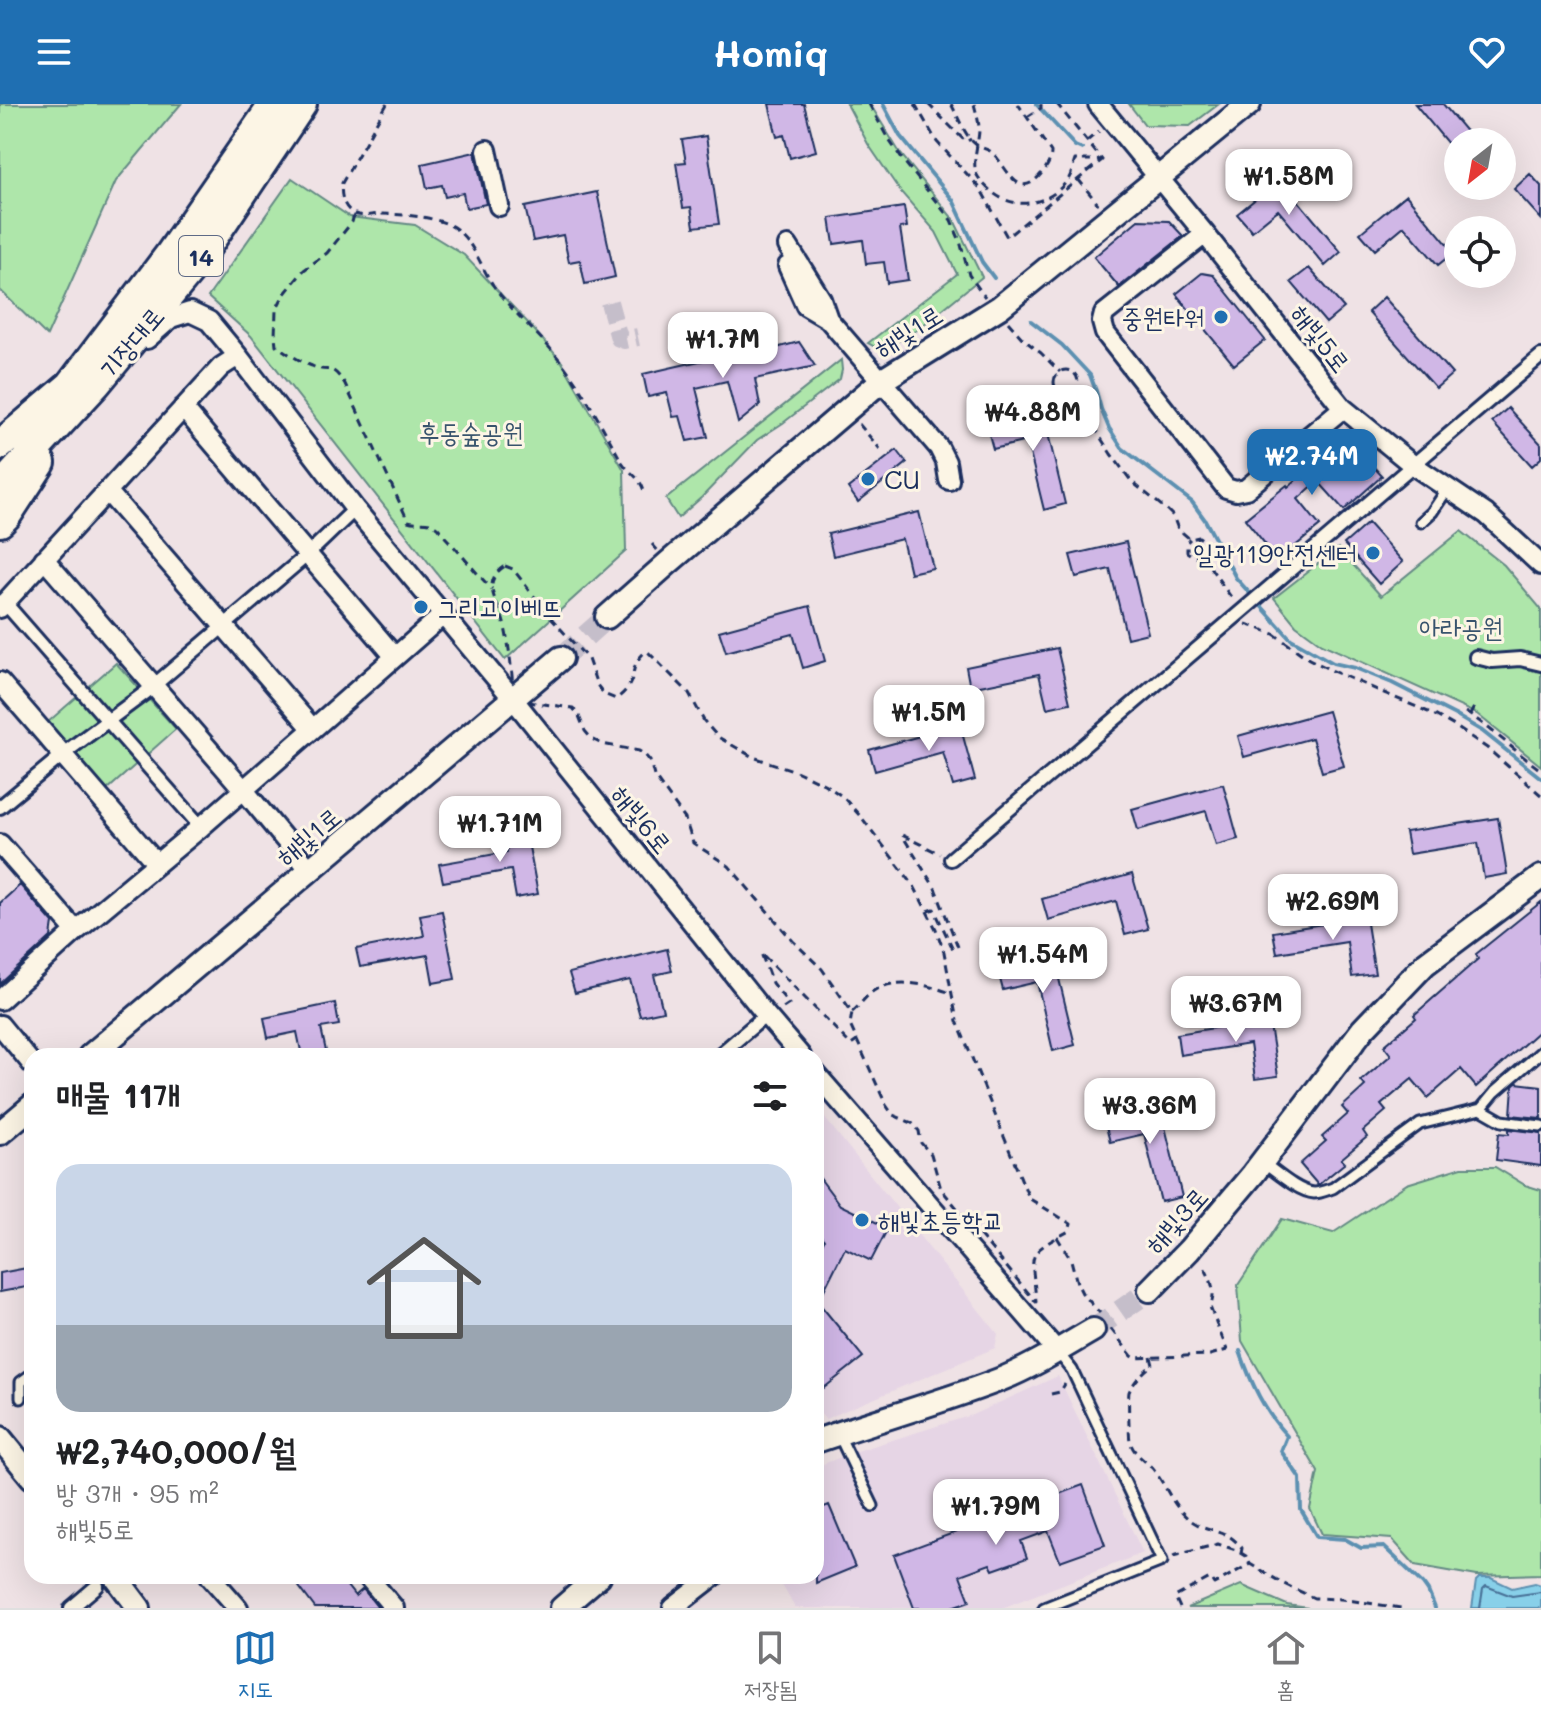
<!DOCTYPE html>
<html lang="ko">
<head>
<meta charset="utf-8">
<style>
  :root { --surface:#fff; --page:#f6f6f6; --text:#202124; --muted:#757577; --line:#e0e0e0; --accent:#1f6fb2 }
  body { margin:0; font-family:Mali,"Poor Story",sans-serif; background:var(--page); color:var(--text); height:100vh; display:flex; flex-direction:column; font-size:30px; white-space:nowrap }
  * { box-sizing:border-box; margin:0 }
  p { font-size:26px; color:var(--muted) }
  .icon { flex:none; width:44px; height:44px; fill:none; stroke:currentColor; stroke-width:2; stroke-linecap:round; stroke-linejoin:round }
  .map { position:relative; flex:1; overflow:hidden }
  .drawer { position:absolute; left:24px; top:944px; width:800px; height:536px; display:flex; flex-direction:column; background:var(--surface); border-radius:24px; box-shadow:0 8px 32px #0002 }
  .drawer>* { flex:none }
  .needle { width:52px; rotate:211deg }
  .buttons { position:absolute; left:1444px; top:24px; display:grid; gap:16px }
  .buttons a { display:grid; place-items:center; width:72px; height:72px; border-radius:50%; background:var(--surface); box-shadow:0 8px 32px #0002; font-size:40px }
  .price { position:absolute; translate:-50% -68px; padding:0 18px; border-radius:16px; background:#fff; color:#222; font-size:26px; line-height:52px; filter:drop-shadow(0 2px 4px #0008) }
  .price::after { content:''; position:absolute; left:50%; top:48px; width:24px; height:18px; margin-left:-12px; background:inherit; clip-path:polygon(0 0,100% 0,50% 100%) }
  .price.current { background:var(--accent); color:#fff }
  ul { padding:0; list-style:none }
  li { display:grid; align-content:center; gap:16px; height:424px; padding:0 32px }
  li+li { border-top:2px solid var(--line) }
  li span { display:grid; place-items:center; height:248px; border-radius:24px; color:#555 }
  li>.icon { margin-inline-start:auto }
  span .icon { width:144px; height:144px; fill:#fffc; stroke-width:1 }
  li b { font-size:34px }
  h2 { display:flex; justify-content:space-between; align-items:center; height:96px; padding:0 32px; font-size:34px }
  header { display:flex; justify-content:space-between; align-items:center; height:104px; padding:0 32px; background:var(--accent); color:#fff; font-size:36px; font-weight:700 }
  .menu { display:flex; justify-content:space-around; align-items:center; height:112px; border-top:2px solid var(--line); background:var(--surface); font-size:22px; color:var(--muted) }
  .menu a { display:grid; justify-items:center; gap:4px }
  .menu .current { color:var(--accent) }
  .map>svg:first-child { display:block }
  .built { fill:#e6d5e5 }
  .green { fill:#aee6aa; stroke:#648a84; stroke-width:2 }
  .water { fill:#88d0e9; stroke:#5c90b1; stroke-width:2 }
  .lines { fill:none; stroke-linecap:round; stroke-linejoin:round }
  .shore { stroke:#476f96; stroke-width:2 }
  .stream { stroke:#5c90b1; stroke-width:4 }
  .building { fill:#d0b7e6; stroke:#1b2f5e; stroke-width:2 }
  .minor-tunnel { stroke:#c5beca; stroke-width:18; stroke-dasharray:18 9; stroke-linecap:butt }
  .tertiary-tunnel { stroke:#c5beca; stroke-width:22; stroke-dasharray:22 11; stroke-linecap:butt }
  .service-casing { stroke:#1b2f5e; stroke-width:15 }
  .pedestrian-casing { stroke:#1b2f5e; stroke-width:18 }
  .minor-casing { stroke:#1b2f5e; stroke-width:24 }
  .tertiary-casing { stroke:#1b2f5e; stroke-width:28 }
  .primary-casing { stroke:#1b2f5e; stroke-width:34 }
  .path { stroke:#1b2f5e; stroke-width:3; stroke-dasharray:8 6; stroke-linecap:butt }
  .service { stroke:#fcf5e5; stroke-width:9 }
  .pedestrian { stroke:#fcf5e5; stroke-width:12 }
  .minor { stroke:#fcf5e5; stroke-width:18 }
  .tertiary { stroke:#fcf5e5; stroke-width:22 }
  .primary { stroke:#fcf5e5; stroke-width:28 }
  .path-bridge { stroke:#1b2f5e; stroke-width:3; stroke-dasharray:8 6; stroke-linecap:butt }
  .poi-dot { fill:#1f6fb2; stroke:#fcf5e5; stroke-width:3 }
  .labels { text-anchor:middle; dominant-baseline:central; stroke-width:6; stroke-linejoin:round; paint-order:stroke }
  .shield { fill:#fcf5e5; stroke:#5e6a86; stroke-width:2 }
  .shield-label { font-size:24px; font-weight:bold; fill:#1b2f5e }
  .poi-label { font-size:26px; fill:#1b2f5e; stroke:#fcf5e5; text-anchor:start }
  .street-label { font-size:26px; fill:#1b2f5e; stroke:#fcf5e5 }
  .park-label { font-size:26px; fill:#38546d; stroke:#fcf5e5 }
</style>
</head>
<body>
<header><svg class="icon" aria-label="menu" viewBox="0 0 24 24"><path d="M4 6h16M4 12h16M4 18h16"/></svg>Homiq<svg class="icon" aria-label="heart" viewBox="0 0 24 24"><path d="M12 20l-8-8c-3-5 5-10 8-4 3-6 11-1 8 4z"/></svg></header>
<div class="map">
<svg width="1541" height="1504" viewBox="0 0 1541 1504">
  <rect width="100%" height="100%" fill="#efe2e5"/>
  <filter id="ink" filterUnits="userSpaceOnUse"><feTurbulence type="fractalNoise" baseFrequency=".0125" numOctaves="2"/><feDisplacementMap in="SourceGraphic" scale="16" xChannelSelector="R" yChannelSelector="G"/><feConvolveMatrix kernelMatrix="1 2 1 2 8 2 1 2 1" color-interpolation-filters="sRGB"/></filter>
  <g filter="url(#ink)">
    <path class="built" d="M816,1003L998,1230L995,1244L825,1315L816,1305Z
      M1058,1272L1143,1449L1002,1504H795L777,1472H816V1363L851,1349L972,1311Z"/>
    <path class="green" d="M0,0H181L116,77L47,232L0,186Z
      M847,0H870L900,49L954,116L982,173L917,226L886,244H877L868,239L957,170L936,128L900,87L868,40Z
      M1129,0H1219L1190,22L1145,21Z
      M292,74L350,113L415,121L464,151L530,221L562,258L624,366L626,447L505,556L251,232L208,193Z
      M841,256L842,266L840,275L783,319L757,336L702,393L678,414L666,395Z
      M1461,427L1504,461L1541,505V662L1477,610L1322,540L1296,521L1274,494L1338,444L1381,492Z
      M116,559L176,625L107,686L48,618Z
      M1462,1063H1495L1525,1081L1541,1086V1470L1477,1472L1415,1461L1392,1435L1322,1430L1310,1405L1318,1368L1242,1237L1238,1181L1282,1115L1333,1129L1407,1080Z
      M1241,1481L1287,1501L1308,1504H1187Z"/>
    <path class="water" d="M1479,1474H1491L1512,1484L1535,1479L1541,1481V1504H1472L1476,1477Z"/>
    <g class="lines">
      <path class="shore" d="M1480,1504L1483,1485L1486,1482L1512,1492L1541,1488"/>
      <path class="stream" d="M883,0L900,32L953,96L982,158L994,174
        M1036,0L1075,42L1082,45
        M1031,217L1062,241L1090,271L1096,287L1101,305L1109,324L1122,344L1192,398L1205,416L1236,474L1291,535L1333,559L1355,564L1392,579L1455,611L1482,627L1541,674
        M1240,1247C1251,1279 1264,1307 1287,1332L1281,1347L1300,1374L1301,1406L1317,1433L1345,1435L1361,1444L1384,1443L1423,1480L1428,1487L1435,1504"/>
    </g>
    <path class="building" d="M769,0H804L816,47L790,54L784,31L777,33Z
      M1415,0H1443L1475,38H1458V52Z
      M706,32L719,120L694,123L691,103L683,104L676,59L686,58L682,36Z
      M475,48L486,100L466,104L463,89L445,93L442,81L427,84L422,60Z
      M1274,68L1341,148L1325,162L1278,106L1252,127L1237,110L1264,88L1258,81Z
      M1530,70L1541,82V115L1514,85Z
      M597,88L615,173L585,180L580,156L569,158L563,131L533,137L525,103Z
      M1406,91L1454,148L1438,161L1404,122L1375,146L1360,129Z
      M904,103L907,123L900,124L908,176L887,179L884,158L866,160L863,136L834,140L830,114Z
      M1138,116L1169,117L1183,132L1119,183L1094,153Z
      M1309,164L1344,204L1326,219L1291,178Z
      M1202,169L1213,171L1265,236L1234,261L1176,190Z
      M1384,193L1452,270L1436,284L1368,208Z
      M753,234L757,249L799,238L815,262L755,275L760,301L738,319L727,277L696,284L708,333L687,337L680,312L673,313L667,289L648,293L643,270L721,252L718,243Z
      M1508,304L1541,340V354L1532,362L1492,318Z
      M1043,309L1065,400L1044,406L1027,337L993,345L987,323Z
      M1340,337L1351,338L1382,372L1344,406L1318,377L1298,395L1320,422L1278,456L1245,415L1287,381L1288,383Z
      M897,346L907,359L858,398L848,384Z
      M919,408L933,464L910,469L902,435L833,452L828,430Z
      M1368,419L1403,458L1379,480L1344,440Z
      M1126,438L1148,529L1127,534L1110,465L1076,473L1070,451Z
      M810,502L825,557L803,564L793,530L726,548L719,527Z
      M1057,544L1070,599L1047,604L1039,570L970,584L966,563Z
      M1328,607L1344,662L1322,668L1312,634L1244,653L1238,632Z
      M960,621L975,676L953,682L943,648L875,667L869,646Z
      M1223,680L1238,735L1216,741L1206,707L1138,726L1132,705Z
      M1498,714L1507,770L1484,774L1478,739L1409,750L1405,728Z
      M525,722L538,790L516,794L511,766L443,778L439,760L507,748L504,726Z
      M1132,770L1148,825L1125,831L1116,797L1048,816L1042,795Z
      M20,781L53,819L51,833L0,880V799Z
      M1541,798V925L1476,983L1461,965L1428,994L1412,975L1381,1001L1386,1007L1363,1027L1367,1033L1341,1055L1345,1059L1318,1081L1300,1060L1326,1037L1322,1033L1348,1010L1342,1003L1365,982L1361,977L1391,951L1384,942L1416,914L1414,911L1478,855L1476,850Z
      M442,807L455,875L433,879L428,851L360,863L356,845L424,832L420,811Z
      M1366,813L1375,870L1352,873L1347,838L1277,849L1273,828Z
      M667,845L672,867L654,871L663,907L640,912L630,876L575,889L569,869Z
      M1053,850L1075,941L1053,947L1037,878L1003,886L997,864Z
      M335,899L339,921L321,924L327,952H302L297,928L268,934L264,914Z
      M1269,915L1278,972L1255,975L1250,940L1180,951L1177,930Z
      M1516,979L1541,982V1014L1511,1011L1513,982Z
      M1160,1002L1182,1093L1161,1098L1144,1030L1110,1038L1104,1015Z
      M1509,1025L1541,1029V1062L1496,1056L1499,1029L1509,1030Z
      M816,1069L840,1101L888,1124L871,1157L845,1144L818,1198L863,1253L824,1284L816,1275V1153L824,1136L816,1126Z
      M32,1163V1182L0,1188V1169Z
      M1083,1381L1105,1441L1060,1457L1048,1427L1021,1437L1027,1454L993,1466L990,1460L960,1471L970,1497L950,1504H914L894,1451Z
      M829,1401L855,1463L816,1479V1406Z
      M291,1472H339L355,1492L363,1485L378,1504H315Z"/>
    <g class="lines">
      <path class="minor-tunnel" d="M609,198L619,234L624,236L638,233"/>
      <path class="tertiary-tunnel" d="M561,554L607,513
        M1093,1226L1150,1186"/>
      <defs>
        <path id="service" d="M1421,418L1432,408L1448,384
          M1481,1005L1502,1017L1541,1022
          M1262,1058C1275,1067 1298,1088 1314,1089C1320,1089 1327,1086 1333,1084L1420,1020L1481,1005L1495,988L1541,948
          M21,1294V1278L32,1270
          M838,1329L873,1402
          M1044,1504L1162,1457L1072,1266L1057,1247"/>
        <path id="pedestrian" d="M5,499L201,723
          M1476,553L1492,557L1520,555L1541,560
          M0,703L71,644L145,589L307,451L355,405
          M951,755L1541,252
          M718,952L766,911
          M71,1504L97,1482"/>
        <path id="minor" d="M1098,0L1205,130L1343,304L1413,361L1486,410L1541,461
          M487,46L499,102
          M1205,130L1104,210L1102,218L1105,229L1226,384L1236,387L1246,385L1343,304
          M788,142L821,195L828,215L939,344L946,358L949,376
          M788,162L806,202L828,215
          M147,235L171,214L190,208L209,217L238,252L355,405L514,596L766,911L801,952
          M183,304L395,553
          M107,387L312,624
          M44,455L243,685L310,766
          M0,504L221,263L238,252
          M0,578L157,760
          M0,740L76,827
          M0,896L76,827L201,723L443,511
          M0,921L32,960
          M816,970L1057,1247
          M210,1472L238,1504
          M367,1472L394,1504
          M673,1504L714,1472"/>
        <path id="tertiary" d="M607,513L668,459L881,277L1000,203L1249,0
          M90,952L561,554
          M0,1029L32,1002
          M1150,1186L1189,1146L1253,1070L1363,925L1425,860L1541,773
          M0,1334L32,1373
          M816,1337C877,1316 939,1299 999,1276C1032,1263 1062,1244 1093,1226
          M115,1472L139,1504
          M562,1504L599,1472"/>
        <path id="primary" d="M60,295L170,150L274,0
          M0,341L72,280
          M0,384L96,280L193,163L302,0
          M0,418L7,411L41,359"/>
      </defs>
      <use href="#service" class="service-casing"/>
      <use href="#pedestrian" class="pedestrian-casing"/>
      <use href="#minor" class="minor-casing"/>
      <use href="#tertiary" class="tertiary-casing"/>
      <use href="#primary" class="primary-casing"/>
      <path class="path" d="M387,0L342,79C340,90 343,105 355,110C362,113 371,111 379,110C399,110 440,112 456,125C474,139 481,163 493,181C511,207 535,226 554,249C582,282 601,321 622,358C629,369 640,373 644,387
        M869,0L887,33L902,55L951,116L960,137L969,171L985,193
        M915,0L937,38L980,84L1007,133L1102,56L1057,0
        M928,0L966,38L971,35
        M951,0C958,12 963,28 973,38C978,43 984,44 990,47C1007,59 1016,100 1041,70C1047,63 1051,57 1051,48L1018,0
        M1027,13L1041,4V0
        M1087,37L1099,27
        M1078,75L1098,100
        M354,111L352,118L327,149L304,166L283,192L276,206L275,232L276,241C287,249 299,257 312,262C331,271 329,257 345,280L408,417C416,420 427,416 434,421C439,423 443,431 447,435C463,452 476,469 492,485
        M1008,218L1023,235L1041,249L1060,268
        M1054 278a12 12 0 1 1 24 0a12 12 0 1 1-24 0Z
        M1069,290L1083,301L1090,317L1111,350L1132,378L1167,406L1173,412L1178,425L1190,435L1199,433L1206,438C1208,447 1204,453 1194,453L1187,448V438L1190,435
        M859,320L880,345
        M652,440L658,447
        M1203,451C1212,467 1223,482 1234,497
        M505,462L513,465L550,513L588,555L597,581L604,590L616,595C642,576 625,566 645,548H648L689,589L704,617L718,633L753,653L796,667L824,680L842,692L862,714L914,782L936,825L944,848L957,917L1026,1087L1030,1095L1071,1120L1069,1127C1022,1152 1033,1149 1036,1198L941,1085L931,1050L921,1039L919,1027L912,1019L893,1011L886,1001L850,921L852,908L822,865L793,837L729,762L693,739L685,715L654,672L650,657L645,651L639,647L602,640L592,635L585,627L579,612L573,604L514,596C512,570 510,544 504,519C501,507 492,494 492,482C492,473 498,466 505,462Z
        M1246,520L1274,530L1309,555L1333,567L1433,610L1456,623L1487,644L1541,691
        M1465,608C1491,623 1515,648 1541,666
        M1470,611L1476,599
        M928,807L934,805L953,845L958,843L935,784L902,731L940,750
        M783,904L789,900L772,879L761,849L851,941L857,937
        M852,908C860,902 865,892 875,886C898,873 928,881 951,889
        M1057,1133L1071,1156L1077,1179L1082,1189L1100,1209
        M1111,1225L1132,1252L1135,1254L1210,1251L1227,1246L1210,1203C1217,1188 1211,1174 1202,1160
        M1151,1253L1153,1261C1146,1264 1132,1280 1129,1288C1128,1291 1129,1334 1130,1337C1133,1350 1145,1356 1153,1365C1166,1381 1173,1403 1189,1415C1208,1430 1223,1421 1242,1444L1241,1450
        M1051,1290L1060,1288L1065,1280
        M1173,1452L1218,1440L1236,1446L1246,1452L1250,1460L1284,1480L1314,1494L1341,1495L1401,1504
        M1180,1504L1175,1493L1210,1474L1214,1480L1250,1460"/>
      <use href="#service" class="service"/>
      <use href="#pedestrian" class="pedestrian"/>
      <use href="#minor" class="minor"/>
      <use href="#tertiary" class="tertiary"/>
      <use href="#primary" class="primary"/>
      <path class="path-bridge" d="M974,0C976,8 979,17 979,25C979,38 972,56 976,69C979,76 986,83 992,88C1016,108 1052,100 1069,74C1072,69 1073,61 1075,56H1102"/>
    </g>
  </g>
  <g class="poi-dot">
    <circle cx="1221" cy="213" r="8"/>
    <circle cx="868" cy="375" r="8"/>
    <circle cx="1373" cy="449" r="8"/>
    <circle cx="421" cy="503" r="8"/>
    <circle cx="862" cy="1116" r="8"/>
  </g>
  <g class="labels">
    <rect class="shield" x="179" y="132" width="44" height="40" rx="6"/>
    <g class="shield-label">
      <text x="201" y="152">14</text>
    </g>
    <g class="poi-label">
      <text x="1205" y="213" text-anchor="end">중원타워</text>
      <text x="884" y="375">CU</text>
      <text x="1357" y="449" text-anchor="end">일광119안전센터</text>
      <text x="437" y="503">그리고이베뜨</text>
      <text x="878" y="1116">해빛초등학교</text>
    </g>
    <g class="street-label">
      <text transform="translate(908 227) rotate(-32)">해빛1로</text>
      <text transform="translate(1321 234) rotate(52)">해빛5로</text>
      <text transform="translate(131 238) rotate(-50)">기장대로</text>
      <text transform="translate(642 715) rotate(51)">해빛6로</text>
      <text transform="translate(308 732) rotate(-40)">해빛1로</text>
      <text transform="translate(1176 1116) rotate(-48)">해빛3로</text>
    </g>
    <g class="park-label">
      <text x="471" y="328">후동숲공원</text>
      <text x="1461" y="523">아라공원</text>
    </g>
  </g>
</svg>
<div class="buttons">
<a><svg class="needle" viewBox="-14 -14 28 28"><path d="M0-13l5 13h-10z" fill="#e53935"/><path d="M0 13l5-13h-10z" fill="#757577"/></svg></a>
<a><svg class="icon" aria-label="locate" viewBox="0 0 24 24"><circle cx="12" cy="12" r="6"/><path d="M12 2v4M12 18v4M2 12h4M18 12h4"/></svg></a>
</div>
<b class="price" style="left:1289px;top:113px">₩1.58M</b>
<b class="price" style="left:723px;top:276px">₩1.7M</b>
<b class="price" style="left:1033px;top:349px">₩4.88M</b>
<b class="price current" style="left:1312px;top:393px">₩2.74M</b>
<b class="price" style="left:929px;top:649px">₩1.5M</b>
<b class="price" style="left:500px;top:760px">₩1.71M</b>
<b class="price" style="left:1333px;top:838px">₩2.69M</b>
<b class="price" style="left:1043px;top:891px">₩1.54M</b>
<b class="price" style="left:1236px;top:940px">₩3.67M</b>
<b class="price" style="left:1150px;top:1042px">₩3.36M</b>
<b class="price" style="left:996px;top:1443px">₩1.79M</b>
<section class="drawer">
<h2>매물 11개<svg class="icon" aria-label="filters" viewBox="0 0 24 24"><path d="M4 7h16M4 17h16"/><circle cx="9" cy="7" r="2"/><circle cx="15" cy="17" r="2"/></svg></h2>
<ul>
<li><span style="background:linear-gradient(#c9d6e8 65%,#9aa5b1 0)"><svg class="icon" aria-label="home" viewBox="0 0 24 24"><path d="M3 11l9-7 9 7M6 9v11h12V9"/></svg></span><div><b>₩2,740,000/월</b><p>방 3개 · 95 m²</p><p>해빛5로</p></div></li>
</ul>
</section>
</div>
<nav class="menu">
<a class="current"><svg class="icon" aria-label="map" viewBox="0 0 24 24"><path d="M3 6l6-2 6 2 6-2v14l-6 2-6-2-6 2zM9 4v14M15 6v14"/></svg>지도</a>
<a><svg class="icon" aria-label="saved" viewBox="0 0 24 24"><path d="M7 4h10v16l-5-4-5 4z"/></svg>저장됨</a>
<a><svg class="icon" aria-label="home" viewBox="0 0 24 24"><path d="M3 11l9-7 9 7M6 9v11h12V9"/></svg>홈</a>
</nav>
</body>
</html>
